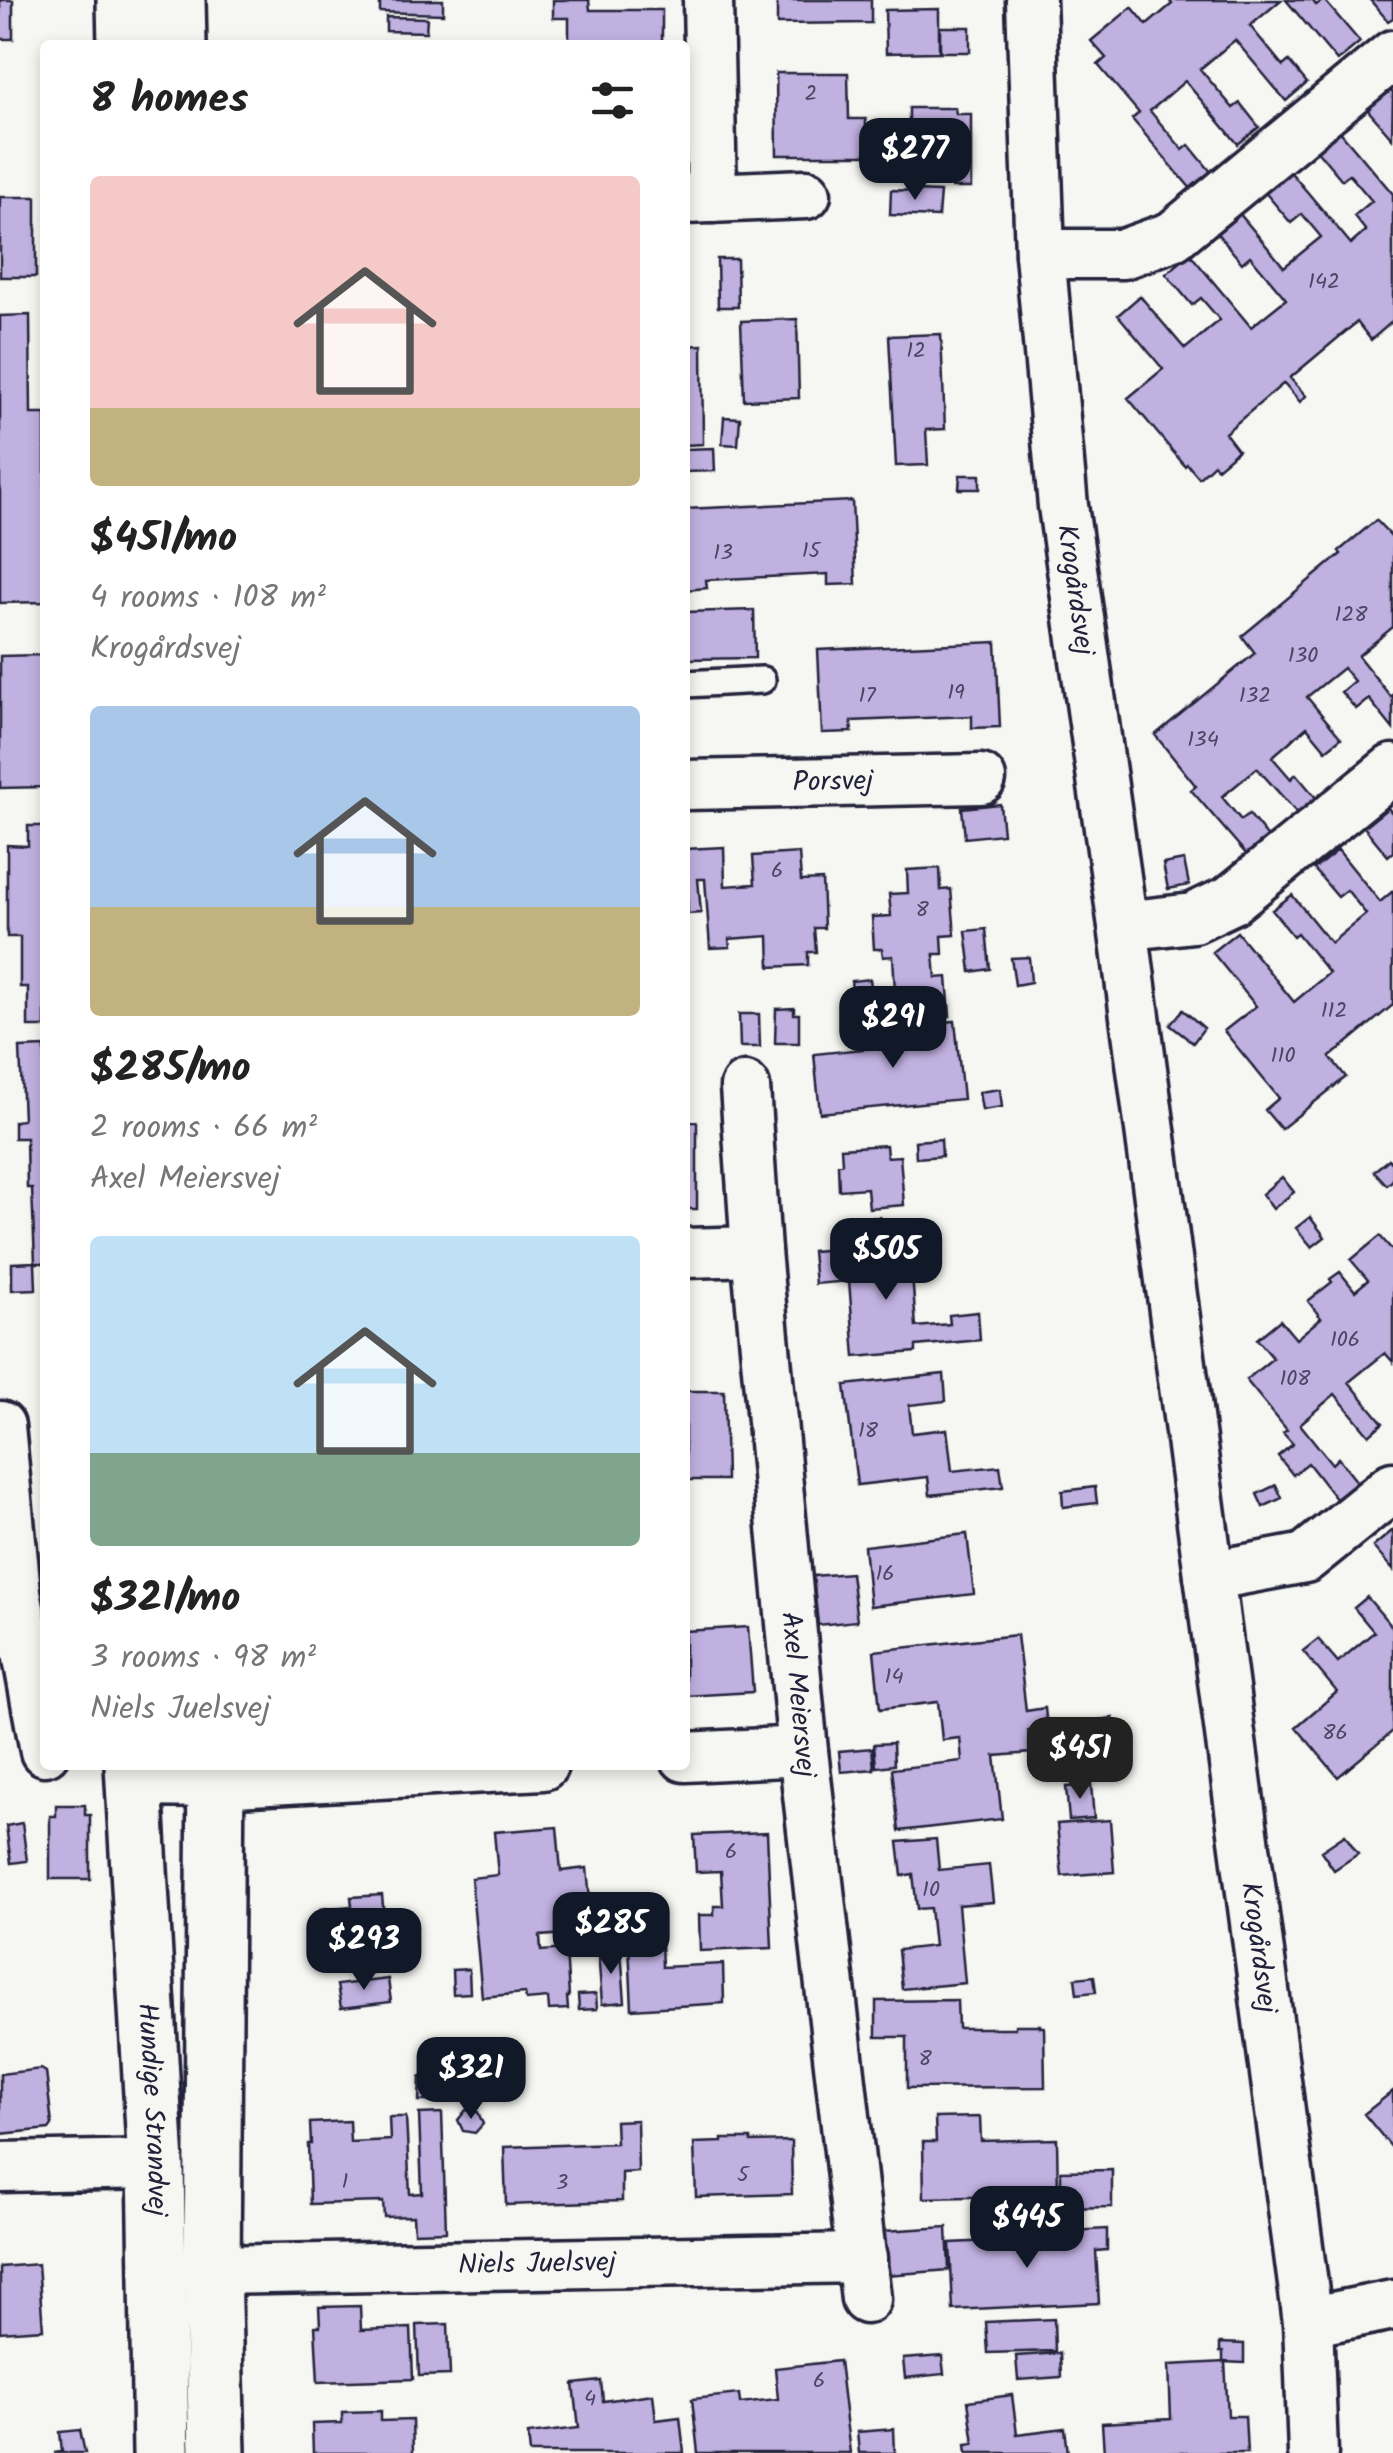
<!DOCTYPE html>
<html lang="en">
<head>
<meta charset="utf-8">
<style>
  :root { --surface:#fff; --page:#f2f2f2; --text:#222; --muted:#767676; --accent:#111827 }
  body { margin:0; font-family:Kalam,sans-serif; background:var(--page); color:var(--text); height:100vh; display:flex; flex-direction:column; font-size:38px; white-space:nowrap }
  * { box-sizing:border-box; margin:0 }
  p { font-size:32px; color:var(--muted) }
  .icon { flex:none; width:55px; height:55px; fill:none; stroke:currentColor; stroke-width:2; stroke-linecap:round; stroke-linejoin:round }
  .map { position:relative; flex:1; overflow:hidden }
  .drawer { position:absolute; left:40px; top:40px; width:650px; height:1730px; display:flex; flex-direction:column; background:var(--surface); border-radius:10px; box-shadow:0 5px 15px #0003 }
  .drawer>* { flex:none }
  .price { position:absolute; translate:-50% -85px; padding:0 22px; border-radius:20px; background:var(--accent); color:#fff; font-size:32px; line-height:65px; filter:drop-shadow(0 2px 5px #0008) }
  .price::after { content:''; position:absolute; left:50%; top:60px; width:30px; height:22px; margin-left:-15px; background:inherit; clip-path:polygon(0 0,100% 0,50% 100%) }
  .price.active { background:#222; color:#fff }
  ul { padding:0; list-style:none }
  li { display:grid; align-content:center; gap:20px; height:530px; padding:0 50px }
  li span { display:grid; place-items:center; height:310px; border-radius:10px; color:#555 }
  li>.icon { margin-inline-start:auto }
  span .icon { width:180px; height:180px; fill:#fffc; stroke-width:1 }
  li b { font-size:42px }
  h2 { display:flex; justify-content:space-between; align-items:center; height:120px; padding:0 50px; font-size:42px }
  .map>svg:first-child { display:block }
  .building { fill:#c1b1e1; stroke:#22223b; stroke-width:2.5 }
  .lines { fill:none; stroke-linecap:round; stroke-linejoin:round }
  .lane-casing { stroke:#22223b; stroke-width:32 }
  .street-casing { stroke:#22223b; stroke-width:55 }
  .secondary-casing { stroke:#22223b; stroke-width:62 }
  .lane { stroke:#f6f6f2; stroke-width:25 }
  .street { stroke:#f6f6f2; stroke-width:48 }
  .secondary { stroke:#f6f6f2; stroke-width:55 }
  .labels { text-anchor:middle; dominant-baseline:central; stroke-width:10; stroke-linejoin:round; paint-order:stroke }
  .number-label { font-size:22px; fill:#4a4664 }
  .street-label { font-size:28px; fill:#22223b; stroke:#f6f6f2 }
</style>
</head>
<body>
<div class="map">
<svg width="1393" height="2453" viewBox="0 0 1393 2453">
  <rect width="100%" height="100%" fill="#f6f6f2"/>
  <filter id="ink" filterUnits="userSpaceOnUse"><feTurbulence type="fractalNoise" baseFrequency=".01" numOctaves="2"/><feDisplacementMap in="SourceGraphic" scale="20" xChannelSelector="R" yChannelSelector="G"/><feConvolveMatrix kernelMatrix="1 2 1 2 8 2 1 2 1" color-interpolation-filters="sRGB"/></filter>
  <g filter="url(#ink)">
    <path class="building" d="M0,0H13V39H0Z
      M380,0H443V14L380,12Z
      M553,0H589L590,10H662V45H569V18H553Z
      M777,0H871V23L777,24Z
      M1169,0H1281L1250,26L1283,66L1289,61L1307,83L1286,101L1235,40L1200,69L1233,108L1240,103L1259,127L1238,144L1185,81L1150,111L1183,150L1189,145L1212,173L1192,190L1132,119L1139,113L1098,65L1106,58L1091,41L1132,7L1147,25L1172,4Z
      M1286,0H1312L1316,5L1324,0L1360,42L1337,61Z
      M1370,0H1393V18L1388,21Z
      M939,9V52L886,53L885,10Z
      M386,17L427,18L426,32L386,31Z
      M940,27H970V52H940Z
      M776,73H848L849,119H866V155H777Z
      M1389,89L1393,93L1392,138L1366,108Z
      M909,108H955L956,114H971V188H952V149L909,150Z
      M1338,129L1393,194V321L1371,340L1357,322L1290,378L1306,396L1300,402L1284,383L1225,433L1238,450L1217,468L1214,464L1199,478L1187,464L1185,466L1128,398L1163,369L1118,315L1140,296L1185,349L1220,320L1201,298L1192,305L1166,274L1190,254L1251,327L1286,299L1250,256L1242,263L1216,232L1239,213L1284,267L1321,237L1302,214L1291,223L1263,190L1288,169L1351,244L1366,231L1354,216L1372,201L1349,174L1342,180L1315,148Z
      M891,190L940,192L938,217L890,215Z
      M0,197H36V277H0Z
      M717,259H737L738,307H718Z
      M30,315L31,414H45V602L0,603V316Z
      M797,319L799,398L744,400L741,321Z
      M941,334L945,429L926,430L928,465L896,466L889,336Z
      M702,345L703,444L685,445V346Z
      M724,417L740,418L738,445L722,444Z
      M714,448L715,471L685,472V449Z
      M960,475H980V489H959Z
      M852,501L856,584L828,585V574L706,580L707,588L685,590V509Z
      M1376,520L1393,538V627L1358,656L1391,697L1393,695V729L1369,699L1356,709L1341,692L1354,681L1343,668L1307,697L1341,738L1326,750L1307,727L1272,757L1291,779L1296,774L1322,805L1304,821L1257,768L1222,797L1241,820L1249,814L1275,846L1254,863L1191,790L1196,786L1155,735L1255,653L1242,636L1341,554L1339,551Z
      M754,610L755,658L685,659V612Z
      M996,642L1000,727L972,728V716L851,721L852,732L822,733L818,650Z
      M40,655L45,787L0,788V656Z
      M1000,804L1003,834L965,838L962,808Z
      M1388,808L1393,814V852L1388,856L1364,827Z
      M28,826H45V1027H28V987H20V937H7V845L28,846Z
      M724,847L725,886L755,884L753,856L799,853L801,881L822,880L824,928H814L816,952H808V965L770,967L769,936L729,939L730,947L710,948L705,879H698L701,913L688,914L685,849Z
      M1338,850L1380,902L1393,891V1005L1330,1057L1346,1077L1281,1129L1265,1110L1279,1098L1224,1031L1256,1006L1212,952L1237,932L1294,1002L1329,973L1297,933L1293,936L1272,910L1292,895L1331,943L1366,914L1347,890L1338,897L1314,869Z
      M1184,860L1189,885L1168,889L1163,864Z
      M940,868L941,890L951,889L955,935L942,936L943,954H934L936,978L947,977L950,1016L918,1019L917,1007L896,1008L893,956L883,957L882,949H874L872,917L891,916L889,894L908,893L907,870Z
      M986,929L990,969L971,972L966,931Z
      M1029,957L1031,982L1015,985L1011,958Z
      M870,979L872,994L853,996L851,981Z
      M794,1008V1014H799V1043H775L776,1009Z
      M1183,1010L1204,1028L1193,1043L1170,1025Z
      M739,1014H759L760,1047H740Z
      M955,1021L963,1099L820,1113L814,1054L892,1046L890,1028Z
      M45,1047V1263H35L36,1289L12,1290V1263L35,1262L32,1188H27L26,1138H14V1121L23,1120L20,1048Z
      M1000,1089L1002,1107L982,1110L979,1092Z
      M685,1122H697V1209H685Z
      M941,1139L942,1156L916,1158L915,1141Z
      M886,1145L887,1157L900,1156L904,1205L869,1208L867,1188L839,1190L838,1164L842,1163L841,1148Z
      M1389,1159L1393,1164V1180L1387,1185L1374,1171Z
      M1282,1177L1294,1192L1273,1209L1262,1194Z
      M880,1217V1221H889L890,1238H882V1242L845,1245L843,1219Z
      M1310,1217L1325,1237L1312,1247L1296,1228Z
      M1380,1236L1393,1251V1362L1385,1353L1349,1382L1383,1423L1369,1435L1335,1394L1300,1424L1332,1464L1338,1458L1361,1487L1340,1504L1308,1463L1293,1475L1278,1456L1293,1444L1283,1433L1287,1430L1246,1380L1273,1358L1257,1339L1280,1320L1296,1339L1321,1318L1308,1301L1332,1282L1330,1279L1340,1272L1355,1291L1368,1280L1351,1260Z
      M899,1244L901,1271L855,1275V1271L849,1272L850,1279L912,1274L916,1327L950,1324L949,1315L978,1312L980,1340L916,1346V1352L855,1357L849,1281L815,1284L812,1251L848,1248V1253H852V1247Z
      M944,1374L946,1401L909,1405L912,1433L947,1429L952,1471L1000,1466L1003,1487L930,1495L928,1477L857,1485L845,1385Z
      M685,1391H724L726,1480H685Z
      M1276,1485L1282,1498L1263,1507L1257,1494Z
      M1095,1487L1097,1503L1063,1507L1062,1491Z
      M1393,1530V1570L1373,1547Z
      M967,1534L974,1594L870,1606L864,1546Z
      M851,1573L857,1621L818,1625L813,1576Z
      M1367,1597L1393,1628V1731L1338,1777L1296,1727L1337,1692L1303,1651L1318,1639L1338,1662L1374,1632L1354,1608Z
      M748,1627L753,1692L685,1696V1631Z
      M1017,1635L1026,1711L1045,1708L1047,1728L1028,1730L1031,1753L995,1756L1002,1819L899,1831L892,1769L962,1761L960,1738L942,1740L938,1702L880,1709L874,1651Z
      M1113,1718L1116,1740L1058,1748L1055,1726Z
      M893,1743L894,1765L876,1767L874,1744Z
      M872,1748L874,1769L841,1772L839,1751Z
      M1091,1785L1094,1818L1069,1820L1066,1787Z
      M56,1805H85V1815H90V1879H50V1816H56Z
      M1110,1820L1114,1872L1062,1876L1057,1824Z
      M22,1823L27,1861L11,1863L6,1826Z
      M557,1827L561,1871L587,1868L593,1932L540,1936L541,1951L566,1949L569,1997H567L568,2009L549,2010L548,1998L526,2000L525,1993L482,1997L471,1878L498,1875L494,1832Z
      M767,1832L772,1948L700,1951L699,1915H714V1906H723L721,1871L696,1872L694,1835Z
      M1345,1835L1358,1854L1334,1870L1321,1851Z
      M936,1839L939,1870L989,1865L993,1902L958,1905L965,1983L902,1989L898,1950L934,1946L930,1908L917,1909L913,1874L902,1876L898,1842Z
      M382,1895L388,1960L377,1961L378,1972L361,1974L360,1963L331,1965L329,1936H323L321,1909L352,1906L351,1897Z
      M661,1943L662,1967L723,1964L724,2003L632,2009L629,1945Z
      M621,1950L625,2002L602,2004L598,1951Z
      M469,1969L470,1993L453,1994L452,1970Z
      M1094,1976L1096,1992L1077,1994L1075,1978Z
      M388,1979L391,2002L341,2008L337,1985Z
      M596,1994L597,2009L579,2010L578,1995Z
      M957,2000L958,2028H1015V2025H1040V2027H1044L1045,2087L907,2088V2037H876V2001Z
      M41,2069L46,2072L52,2125L49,2129L0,2134V2074Z
      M420,2077H437V2101H419Z
      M1393,2091V2149L1364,2114Z
      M466,2110L478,2112L483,2124L475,2133L463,2131L458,2120Z
      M442,2113L446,2231L414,2232L413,2216L384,2217L383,2202L310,2204L308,2144H311L310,2123L349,2121L350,2142L390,2140L389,2117H406L410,2194L422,2193L419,2114Z
      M980,2117L981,2141L1057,2139L1058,2195L924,2198L923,2142H936L935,2118Z
      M637,2120L638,2172L622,2173V2201L506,2205L504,2147L616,2143L615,2121Z
      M722,2139H751V2142L791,2141L792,2194L696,2197L694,2143L722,2142Z
      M1112,2170V2207L1061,2208V2171Z
      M947,2227L949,2270L887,2275L884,2231Z
      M1107,2229V2250L1096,2251L1099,2303L953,2310L950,2243L1053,2238V2232Z
      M38,2264L43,2329L0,2332V2267Z
      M360,2306L361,2330L411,2328L413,2379L318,2382L315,2326H320L319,2307Z
      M1054,2319L1055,2351L988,2353L986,2322Z
      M448,2324L450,2375L419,2376L417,2325Z
      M1220,2343L1244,2344V2363L1223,2362V2352H1220Z
      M1060,2353L1061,2377L1018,2380L1016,2356Z
      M942,2356L944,2374L905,2378L903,2359Z
      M839,2361L850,2453H698L692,2399L739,2394L740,2403L778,2399L775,2368Z
      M1225,2362L1228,2416H1245L1247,2453H1104L1102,2423L1171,2419L1169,2365Z
      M601,2381L603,2401L653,2394L656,2420L680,2417L684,2453H530L528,2434L579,2428L574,2384Z
      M1012,2395L1017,2434L1065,2428L1068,2453H967L966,2444L974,2443L968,2401Z
      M381,2411V2421L412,2420L413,2453H313L312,2424L342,2423V2412Z
      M894,2429L895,2453H859L857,2432Z
      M80,2430L85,2453H54L62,2452L60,2432Z"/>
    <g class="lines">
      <defs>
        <path id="lane" d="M685,684L762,680"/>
        <g id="street">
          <path d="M708,0L712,198"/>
          <path id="s1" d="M1031,0L1040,254L1063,506L1123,926L1308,2322L1313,2453"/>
          <path d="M685,199L806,194"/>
          <path d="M1040,254H1123L1173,236L1393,55"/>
          <path id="s2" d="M685,785L981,779"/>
          <path d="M1123,926L1193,918L1231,900L1393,769"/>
          <path id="s3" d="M745,1087L756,1251L803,1751L866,2299"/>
          <path d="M685,1253L756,1251"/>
          <path d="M0,1426L16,1592L45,1751"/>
          <path d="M1209,1576L1305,1558L1393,1487"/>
          <path d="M685,1757L803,1751"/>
          <path d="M132,1782L217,1783L543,1765"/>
          <path d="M0,2167L156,2164"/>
          <path id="s4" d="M212,2270L862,2258"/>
          <path d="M1308,2322L1393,2305"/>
        </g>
        <g id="secondary">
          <path d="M125,0L126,45"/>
          <path d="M177,0L178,45"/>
          <path id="s5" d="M133,1765L156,2164L161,2453"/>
          <path d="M216,1765L212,2270L217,2453"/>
        </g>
      </defs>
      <use href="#lane" class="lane-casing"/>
      <use href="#street" class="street-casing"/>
      <use href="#secondary" class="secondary-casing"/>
      <use href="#lane" class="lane"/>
      <use href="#street" class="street"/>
      <use href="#secondary" class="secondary"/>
    </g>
  </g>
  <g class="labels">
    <g class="number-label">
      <text x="811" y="94">2</text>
      <text x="1324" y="282">142</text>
      <text x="916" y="351">12</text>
      <text x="811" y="551">15</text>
      <text x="723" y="553">13</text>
      <text x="1351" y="615">128</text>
      <text x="1303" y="656">130</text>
      <text x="956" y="693">19</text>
      <text x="867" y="696">17</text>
      <text x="1255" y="696">132</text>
      <text x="1203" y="740">134</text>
      <text x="777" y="871">6</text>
      <text x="922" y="910">8</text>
      <text x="1334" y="1011">112</text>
      <text x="1283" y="1056">110</text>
      <text x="1345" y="1340">106</text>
      <text x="1295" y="1379">108</text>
      <text x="868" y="1431">18</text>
      <text x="885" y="1574">16</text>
      <text x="894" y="1677">14</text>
      <text x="1335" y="1733">86</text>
      <text x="731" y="1852">6</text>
      <text x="931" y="1890">10</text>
      <text x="925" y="2059">8</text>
      <text x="743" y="2175">5</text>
      <text x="345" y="2182">1</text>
      <text x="562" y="2183">3</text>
      <text x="819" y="2381">6</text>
      <text x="590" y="2399">4</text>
    </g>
    <g class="street-label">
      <text stroke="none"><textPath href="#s1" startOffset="592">Krogårdsvej</textPath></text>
      <text stroke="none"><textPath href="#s2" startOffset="148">Porsvej</textPath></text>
      <text stroke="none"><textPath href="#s3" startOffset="610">Axel Meiersvej</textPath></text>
      <text stroke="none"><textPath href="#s1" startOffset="1962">Krogårdsvej</textPath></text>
      <text stroke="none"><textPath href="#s5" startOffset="345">Hundige Strandvej</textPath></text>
      <text stroke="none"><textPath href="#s4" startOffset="325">Niels Juelsvej</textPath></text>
    </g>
  </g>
</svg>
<b class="price" style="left:915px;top:203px">$277</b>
<b class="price" style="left:893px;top:1071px">$291</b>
<b class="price" style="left:886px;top:1303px">$505</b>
<b class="price active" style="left:1080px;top:1802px">$451</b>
<b class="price" style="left:611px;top:1977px">$285</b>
<b class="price" style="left:364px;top:1993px">$293</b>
<b class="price" style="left:471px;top:2122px">$321</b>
<b class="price" style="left:1027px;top:2271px">$445</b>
<section class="drawer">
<h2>8 homes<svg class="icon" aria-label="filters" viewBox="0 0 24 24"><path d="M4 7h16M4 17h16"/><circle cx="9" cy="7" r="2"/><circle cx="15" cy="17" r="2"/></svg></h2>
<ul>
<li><span style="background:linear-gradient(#f6c9c9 75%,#c2b280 0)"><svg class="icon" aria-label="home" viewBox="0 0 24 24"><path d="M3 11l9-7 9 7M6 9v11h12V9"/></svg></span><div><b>$451/mo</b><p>4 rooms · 108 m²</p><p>Krogårdsvej</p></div></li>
<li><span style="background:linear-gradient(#a9c7e8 65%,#c2b280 0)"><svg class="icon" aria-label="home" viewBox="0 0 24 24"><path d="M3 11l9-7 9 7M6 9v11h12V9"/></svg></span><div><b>$285/mo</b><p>2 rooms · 66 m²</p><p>Axel Meiersvej</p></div></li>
<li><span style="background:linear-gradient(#bfe0f5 70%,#7fa58c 0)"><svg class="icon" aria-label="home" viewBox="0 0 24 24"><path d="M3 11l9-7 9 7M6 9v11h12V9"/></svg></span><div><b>$321/mo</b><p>3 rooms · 98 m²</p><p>Niels Juelsvej</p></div></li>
</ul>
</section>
</div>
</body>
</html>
